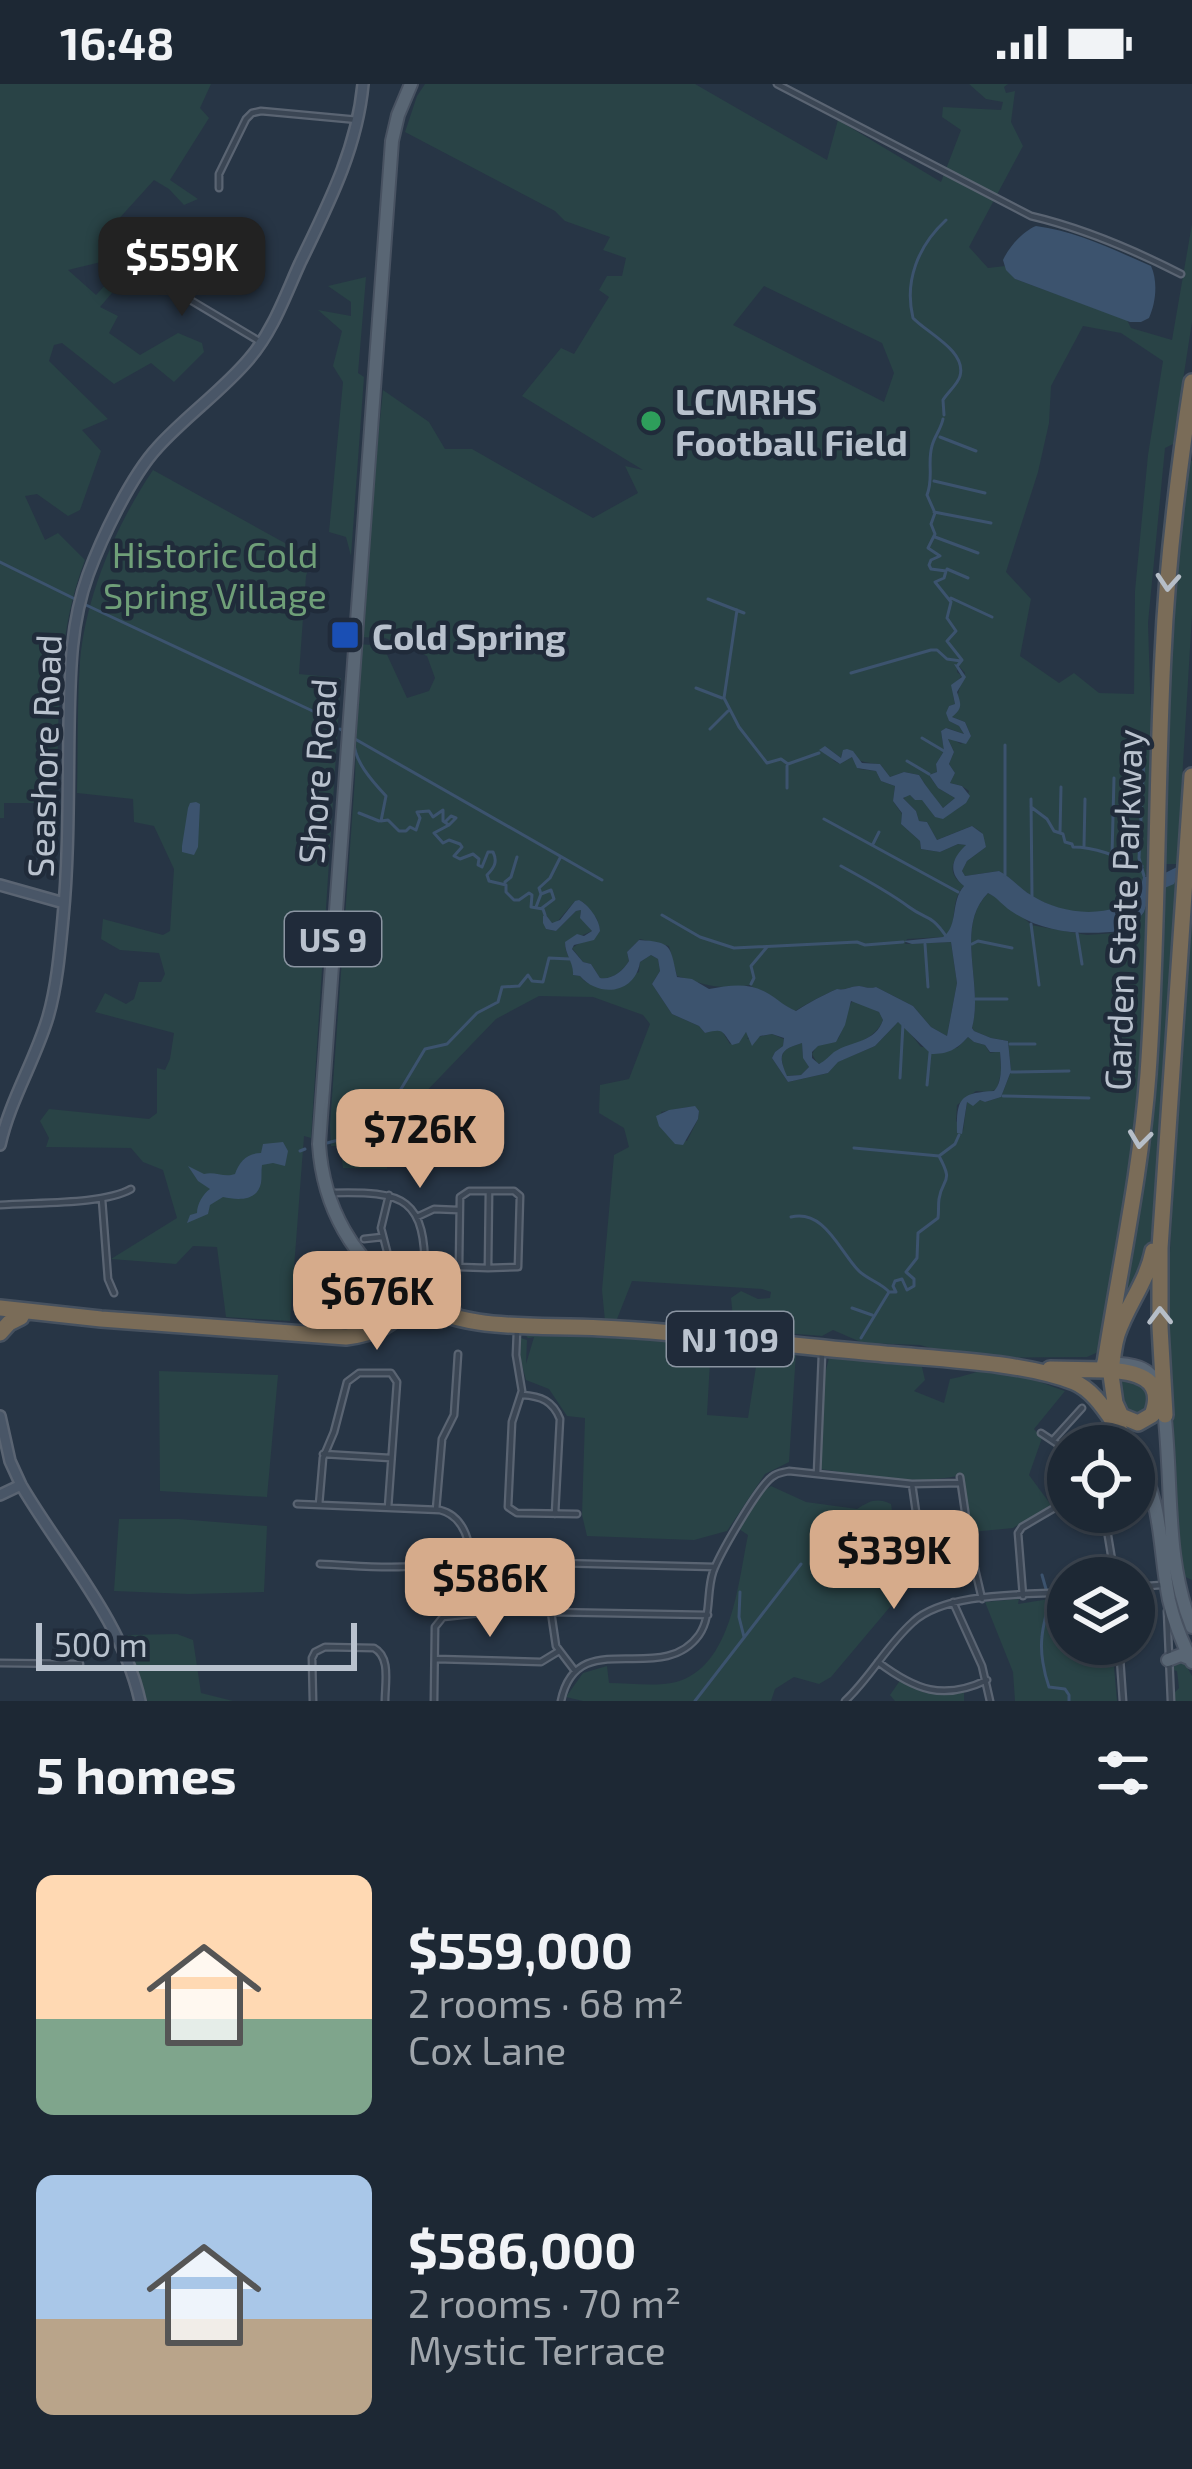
<!DOCTYPE html>
<html lang="en">
<head>
<meta charset="utf-8">
<style>
  :root { --surface:#1d2834; --page:#2a3440; --text:#f1f3f6; --muted:#a0a6ac; --line:#3b444f; --accent:#d6ab8b }
  body { margin:0; font-family:"Exo 2",sans-serif; background:var(--page); color:var(--text); height:100vh; display:flex; flex-direction:column; font-size:45px; white-space:nowrap }
  * { box-sizing:border-box; margin:0 }
  p { font-size:39px; color:var(--muted) }
  .icon { flex:none; width:66px; height:66px; fill:none; stroke:currentColor; stroke-width:2; stroke-linecap:round; stroke-linejoin:round }
  .map { position:relative; height:1617px; overflow:hidden }
  .details { display:flex; flex-direction:column; background:var(--surface); flex:1 }
  .details>* { flex:none }
  .controls { position:absolute; left:1047px; top:1341px; display:grid; gap:24px }
  .controls a { display:grid; place-items:center; width:108px; height:108px; border-radius:50%; background:var(--surface); box-shadow:0 3px 9px #0004,0 0 0 3px var(--line); font-size:60px }
  .scale { position:absolute; left:36px; bottom:30px; width:321px; box-sizing:border-box; padding-left:12px; border:6px solid #b9c2ce; border-top:0; font-size:33px; line-height:42px; white-space:nowrap; color:#b9c2ce; -webkit-text-stroke:9px #202b3a; paint-order:stroke }
  .price { position:absolute; translate:-50% -102px; padding:0 27px; border-radius:24px; background:var(--accent); color:#111; font-size:39px; line-height:78px; filter:drop-shadow(0 3px 6px #0008) }
  .price::after { content:''; position:absolute; left:50%; top:72px; width:36px; height:27px; margin-left:-18px; background:inherit; clip-path:polygon(0 0,100% 0,50% 100%) }
  .price.active { background:#222; color:#fff }
  ul { padding:0; list-style:none }
  li { display:flex; align-items:center; gap:36px; height:300px; padding:0 36px }
  li span { display:grid; place-items:center; flex:none; width:336px; height:240px; border-radius:18px; color:#555 }
  li>.icon { margin-inline-start:auto }
  span .icon { width:144px; height:144px; fill:#fffc; stroke-width:1 }
  li b { font-size:51px }
  h2 { display:flex; justify-content:space-between; align-items:center; height:144px; padding:0 36px; font-size:51px }
  .status { display:flex; justify-content:space-between; align-items:center; height:84px; padding:0 60px; background:var(--surface); direction:ltr }
  .status svg { height:33px; fill:currentColor }
  .map>svg:first-child { display:block }
  .green { fill:#294346; fill-rule:evenodd }
  .water { fill:#3c536e; fill-rule:evenodd }
  .lines { fill:none; stroke-linecap:round; stroke-linejoin:round }
  .stream { stroke:#3c536e; stroke-width:3 }
  .street-casing { stroke:#5a6472; stroke-width:9 }
  .secondary-casing { stroke:#5a6472; stroke-width:14 }
  .primary-casing { stroke:#485261; stroke-width:16 }
  .highway-casing { stroke:#46515f; stroke-width:20 }
  .street { stroke:#3b4654; stroke-width:4.5 }
  .secondary { stroke:#495667; stroke-width:9 }
  .primary { stroke:#596674; stroke-width:12 }
  .highway { stroke:#7a6c58; stroke-width:15 }
  .oneway { stroke:#b6bec8 }
  .leisure-dot { fill:#2e9e5b; stroke:#202b3a; stroke-width:4.5 }
  .transit-dot { fill:#1a4fb4; stroke:#202b3a; stroke-width:4.5 }
  .labels { text-anchor:middle; dominant-baseline:central; stroke-width:9; stroke-linejoin:round; paint-order:stroke }
  .shield { fill:#202b3a; stroke:#8b95a2; stroke-width:3 }
  .shield-label { font-size:33px; font-weight:bold; fill:#b9c2ce }
  .poi-label { font-size:36px; font-weight:bold; fill:#b9c2ce; stroke:#202b3a; text-anchor:start }
  .park-label { font-size:36px; fill:#6f9f78; stroke:#202b3a }
  .street-label { font-size:36px; fill:#b9c2ce; stroke:#202b3a }
</style>
</head>
<body>
<div class="status"><b>16:48</b><svg viewBox="0 0 49 12"><path d="M0 12V9h3v3zM5 12V6h3v6zM10 12V3h3v9zM15 12V0h3v12zM26 1h20v11H26zM47 4h2v5h-2z"/></svg></div>
<div class="map">
<svg width="1192" height="1617" viewBox="0 0 1192 1617">
  <rect width="100%" height="100%" fill="#273545"/>
  <path class="green" d="M0,0H211L200,24L209,34L170,96L198,115L184,121L169,105L154,96L106,149L101,178L68,186L96,211L128,177L135,182L100,223L118,232L109,249L140,271L178,249L202,259L204,268L174,298L151,279L114,300L62,259L54,261L49,277L108,335L82,346L101,367L80,426L68,432L37,410L25,412L45,456L58,449L85,476C55,554 59,637 57,719H4V734H0Z
    M425,0H695L827,76L838,36L941,98L961,46L942,33L943,23L1001,26L1003,18L986,15L969,0H1008L1004,3L1006,9L1015,7L1011,38L1023,62L969,163L988,184L1005,182L1015,195L1127,236L1131,244L1172,256L1192,140V238L1173,360L1165,364L1148,539L1151,636L1146,792L1143,793L1141,802L1125,808L1120,821C1094,836 1054,827 1029,810C1018,803 1010,793 999,787L965,792L962,787L967,777L986,763L981,748L972,742L937,756L927,738L919,737L916,727L904,715L905,712L910,711L915,716H923L935,733C952,730 964,725 969,707L962,702L950,699L955,689L949,680L954,668L948,655L951,654L961,660L971,652L965,638L952,633C957,617 958,605 965,589L958,581L957,588L962,592C952,602 951,605 955,620L949,622L947,629L949,637L959,642L964,650L947,644L941,647L944,667L936,680L937,688L929,691L938,704L955,714L943,724C934,715 926,702 919,691L904,688L890,693L880,680C863,679 857,676 842,669L841,674L825,662L834,677L840,680L852,673L859,685L876,687L881,697L895,702L893,717L902,730L901,740L920,757L921,765L940,768L958,760L966,761C954,775 944,787 964,802C952,814 956,830 951,846L943,853L907,855L905,860L951,858L957,899L947,952L931,943L913,922L876,903C869,905 866,903 859,902C851,902 845,907 837,905C821,912 810,918 795,927C784,922 779,917 770,911C764,906 756,907 750,901C716,906 707,901 677,892L669,862L640,855L627,868L629,877C623,887 612,896 600,894L591,880L583,878L572,864L600,846L597,835L583,818L575,817L557,838L551,839L546,831L543,833L546,845L556,847L576,827L581,826L580,831L592,847L565,859C565,871 575,879 573,891L580,892C595,912 619,895 639,888L640,878L651,871L658,875L660,887L652,900L672,930L699,942L705,949L716,945L722,947L730,960L746,948L750,951L747,955L772,950L784,955L783,962L775,968L772,974L788,998L828,989L837,978L875,962L898,938L902,939L921,963L957,964L968,953L974,958L985,961L990,969L1000,967L1001,989L997,1005L989,1008L976,1007L957,1021L956,1037L963,1047L967,1018L982,1016L985,1018L1001,1013L1011,987L1008,957L991,954L974,947L972,943C984,900 954,843 988,809C995,812 1027,835 1031,841L1087,851L1129,848L1144,828L1150,811V873L1137,1054L1102,1260L1096,1269L1087,1273L966,1274L920,1261L863,1259L833,1246L822,1252L746,1246L733,1233L731,1214L741,1207L758,1215L770,1214L771,1208L762,1205L632,1197L617,1235L605,1237L602,1206L614,1071L629,1063L624,1044L599,1029L600,1001L629,995L650,940L643,931L593,913L539,912L496,935L416,1018L387,1072V1085L343,1084L340,1062H331L330,1041L355,694L359,560L383,562L407,614L429,607L435,594L427,572L385,554L358,553L383,306L429,338L445,365H472L593,434L638,409L625,382L643,386L522,312L561,264L574,270L609,213L599,206L607,192H622L626,174L603,166L610,153L565,137L555,127L405,48L417,12ZM764,202L882,259L894,289L884,318L733,241ZM1083,242L1121,249L1163,277L1148,371L1135,507L1134,610L1099,609L1074,589L1059,599L1020,572L1031,515L1006,488L1038,388L1049,339L1051,302ZM688,1023L699,1026L698,1035L687,1057L668,1049L661,1028Z
    M366,193L358,289L364,293L351,472L346,453L329,448L343,298L333,282L342,247L318,226L351,232V218L328,202Z
    M1187,376L1192,377V531L1177,780H1166C1166,645 1171,510 1187,376Z
    M153,386L312,474L306,492L299,590L341,594L311,1054L304,1052L290,1237L226,1233L217,1163L193,1162L176,1180L111,1175L177,1134L163,1086L143,1078L131,1064L46,1063L49,1054L40,1037L49,1025L149,1035L157,1029V984L165,986L170,975L174,949L95,928L105,909L126,920L134,915L139,898H161L165,890L159,869L120,866L101,855L103,835L163,851L170,847L174,785L154,742L134,738L133,715L77,709C78,665 77,621 80,577C86,511 116,441 153,386Z
    M1192,781V1496L1181,1491L1178,1459L1168,1212L1180,950Z
    M1181,788L1156,1110L1149,1166L1117,1243L1162,802Z
    M854,916L879,928L883,936C874,960 841,961 824,980L817,979L812,970L817,962L838,955C844,944 846,922 854,916Z
    M802,959L803,973L809,983L801,991L786,992C779,970 779,966 802,959Z
    M523,1248L711,1259L707,1331L748,1334L758,1270L796,1268L789,1378L765,1390L727,1447L694,1456L587,1452L582,1431L585,1334L567,1332L549,1305L526,1296L520,1274L521,1254L527,1256L526,1280L534,1253L528,1254Z
    M829,1274L909,1276L922,1283L925,1296L914,1307L944,1319L950,1295C963,1293 976,1287 988,1286C1010,1285 1044,1300 1065,1307L1034,1345L1042,1354L1029,1391L1051,1421L1013,1444L972,1448L962,1391C915,1402 867,1392 820,1385L825,1290Z
    M159,1287L278,1291L267,1413L160,1407Z
    M1114,1289L1148,1301L1151,1328L1127,1334Z
    M771,1402L806,1418L857,1425C869,1417 877,1413 891,1420L899,1476L887,1478L880,1494L895,1517L831,1593L819,1600L794,1593L775,1605L771,1617H583L566,1613L583,1589L607,1582L609,1599C630,1599 655,1603 676,1598C732,1583 738,1499 748,1451L739,1445L762,1408Z
    M119,1435H179L267,1442L264,1508L189,1510L114,1507Z
    M1068,1512V1560H1112L1117,1617H1015L1013,1588L985,1518L1019,1515L1018,1520Z
    M177,1550L193,1556L201,1609L233,1617H147L127,1551Z
    M1176,1576L1185,1579L1192,1592V1617H1175L1174,1609L1179,1604L1177,1587L1173,1586Z
    M901,1595L925,1609L964,1607V1617H895L890,1611Z"/>
  <path class="water" d="M1036,142C1076,147 1114,166 1151,182C1158,197 1156,219 1149,234L1141,238H1130L1015,195L1006,186L1003,176C1009,163 1023,147 1036,142Z
    M954,580L958,581L966,593L957,608C961,620 963,624 952,633L965,638L971,652L966,660L948,655L954,668L949,680L955,689L950,699L962,702L970,712L966,719L943,735L935,733L922,716H915L910,711L903,714L916,727L919,737L927,738L937,756L972,742L983,750L986,763L967,777L962,787L965,792L999,787C1011,793 1019,804 1031,811C1056,827 1090,833 1118,823L1123,810L1141,802L1143,793H1147L1149,806L1162,798L1165,789L1177,783L1182,784L1174,800L1150,810L1144,828L1128,849L1123,847C1082,851 1045,850 1011,827C1002,821 998,814 988,809C954,843 984,900 972,944L974,947L991,954L1008,957L1011,987L1001,1013L985,1018L980,1016L973,1022L967,1018L962,1050L957,1049C956,1013 961,1009 994,1007C1003,998 1001,980 1000,968H990L985,961L974,958L968,953C956,966 948,970 931,970L898,938L875,962L838,978L828,989L788,998L772,974L775,968L783,962L784,954L772,950L760,952L752,962L746,948L739,959L732,961C722,947 724,944 705,949L699,942L672,930L652,900L660,887L658,875L651,871L640,878C635,910 599,914 580,892L573,891C574,879 565,871 565,858L577,850L584,852L592,847L580,834L581,826L576,827L556,847L546,845L543,839V832L546,831L552,839L560,836L575,817L579,816C588,820 600,836 600,847L594,856L574,861L572,865L583,878L591,880L600,894C612,896 623,887 629,877L627,868L639,856C672,858 670,861 677,893L692,895L709,905C731,901 750,898 769,910C779,916 784,922 796,927C810,918 821,912 837,905C845,907 851,902 859,902C866,903 869,905 876,903L913,922L931,943L947,952L957,899L951,858L912,860L903,857L943,853C959,841 950,818 964,802C947,788 952,774 966,761L958,760L940,768L921,765L920,757L901,740L902,729L893,717L895,702L881,697L876,687L857,684L852,673L840,680L819,666L825,662L841,674L843,666L847,665L853,667L862,679L880,680L890,693L904,688L919,691C926,703 935,713 943,724L955,714L938,704L929,691L937,688L936,680L944,667L941,647L946,644L964,650L959,642L949,637L946,629L949,622L955,620L951,601L962,593ZM851,917L879,928L883,936C875,959 853,956 834,968C829,972 825,977 819,980L812,974V968L818,962L836,958L845,941ZM802,959L803,974L809,983L801,991L787,992C778,971 779,966 802,959Z
    M196,718L200,720L198,763L194,771L182,768V762L188,724L190,719Z
    M695,1022L699,1027L698,1035L683,1061L675,1060L659,1042L656,1032L669,1026Z
    M283,1058L288,1067L285,1082L273,1079L262,1081C261,1087 262,1093 261,1099C257,1118 237,1116 223,1113L210,1121L208,1130L187,1139L190,1131L197,1129C197,1120 203,1110 210,1105L198,1097L188,1082L204,1090C215,1087 224,1094 235,1090C239,1078 247,1069 261,1069L263,1060Z"/>
  <g class="lines">
    <path class="stream" d="M944,331L943,316C947,309 958,300 960,292C967,267 927,249 913,234C904,197 918,162 946,136
      M943,335C941,345 934,353 932,362C927,379 934,393 927,411L935,429L931,440L935,450L928,464L940,472L931,476L929,481L931,485L946,487L944,494L935,498L951,518L947,534L956,547L947,557L962,576L958,581
      M940,353L976,367
      M934,397L985,409
      M934,428L991,439
      M935,453L978,469
      M0,478L77,516
      M947,485L968,494
      M951,514L992,533
      M708,515L744,529
      M86,521L317,629L326,638L335,641
      M737,526L724,614L739,643L767,679L781,675L788,680L819,669
      M851,589L931,566H937L947,575L961,577
      M696,604L722,614
      M340,645L343,647
      M710,645L728,627
      M922,654L944,667
      M355,655L602,796
      M354,656C353,676 372,697 386,712L381,737L388,736L399,747H406L410,743L416,746L420,734L417,728L429,727L433,733L443,726V737L449,741L434,749L443,759L449,756L460,760L462,763L454,772L460,775L473,770L479,775L478,781L482,783L488,768H493C498,778 494,784 487,791L489,797L506,801V808L514,816H519L529,809L532,811L531,823L543,825L545,831
      M907,677L929,690
      M787,704V682
      M1031,715L1032,812
      M1031,723L1047,735L1054,747L1063,750L1065,758L1072,760L1073,763C1091,763 1122,771 1134,785L1142,782
      M359,729L379,737
      M824,735L958,808
      M446,737L451,732L456,734L449,741
      M1060,749L1061,703
      M873,760L879,748
      M1084,762L1085,715
      M1112,771L1114,694
      M841,782C865,795 889,808 909,823C928,837 930,829 946,852
      M1005,791V661
      M1144,792L1139,774L1144,674
      M505,798L511,793L517,773
      M541,810L539,804L550,794L560,774
      M536,823L541,810L551,806L554,815L542,824
      M662,831L700,853L734,864L857,858L865,861L903,858
      M1031,840L1039,901
      M1077,849L1082,880
      M925,860L928,903
      M972,860L978,857L1012,864
      M751,900L754,894L751,882L767,863
      M975,915H1007
      M1010,960H1035
      M1011,988L1069,987
      M900,994L903,940
      M927,1001L930,969
      M1003,1012L1089,1014
      M327,1059L350,1053L363,1045L398,1010L425,965L447,960L477,929L498,918L502,903L519,902L528,891L532,897L543,898L549,874L570,875
      M854,1064L939,1072L955,1060L959,1051
      M300,1067L305,1065
      M791,1133C824,1125 839,1166 858,1186C866,1195 882,1199 889,1208
      M852,1224L872,1231
      M861,1254L889,1208H896L893,1202L895,1197L902,1195L907,1206L914,1202V1195L906,1188L917,1174L918,1149L938,1134C939,1128 938,1122 939,1115C943,1092 954,1100 939,1072
      M1042,1491L1046,1505
      M740,1508L739,1533L744,1553
      M1048,1514C1048,1529 1043,1539 1042,1553C1040,1568 1044,1589 1049,1603L1065,1605L1069,1611V1617
      M695,1617L801,1480"/>
    <defs>
      <path id="street" d="M777,0L1031,132C1082,144 1134,166 1181,190
        M219,104V90L246,35L252,29L261,27L358,36
        M113,176L125,177L259,257
        M489,1107L488,1184L459,1183L460,1113L469,1107Z
        M330,1109C405,1107 426,1113 425,1193
        M389,1111L381,1144L390,1179
        M102,1115L108,1195L114,1209
        M0,1121C34,1118 103,1121 131,1105
        M417,1133L434,1125L458,1126
        M364,1155L382,1153
        M488,1184L518,1183L520,1112L514,1107H489
        M517,1247L516,1271L522,1307L512,1338L508,1423L517,1429L577,1430
        M522,1311C541,1312 553,1317 560,1335L555,1430
        M1041,1349L1068,1367
        M1053,1356L1082,1324
        M1093,1362L1107,1350
        M323,1370L390,1374
        M817,1390L822,1270
        M960,1393L971,1468L982,1515
        M912,1400L923,1477
        M297,1420L440,1426C480,1436 471,1499 471,1530
        M319,1421L323,1374L334,1348L347,1298L359,1289H391L397,1298L388,1424
        M436,1426L442,1355L454,1331L458,1270
        M1104,1428L1115,1494
        M320,1480C351,1481 384,1485 415,1482C440,1480 452,1470 480,1477L715,1483
        M889,1489L931,1474L971,1468
        M1134,1503L1161,1501
        M1023,1512L1018,1449L1022,1443L1068,1416
        M953,1518L982,1582L990,1617
        M1167,1527L1171,1617
        M551,1528L556,1562L575,1587
        M1119,1560L1123,1617
        M436,1575L541,1578L559,1567
        M878,1578C915,1606 943,1617 987,1596
        M0,1579L80,1580
        M313,1617L312,1574L315,1568L325,1563L374,1564C391,1573 385,1599 385,1617
        M434,1617L435,1543L443,1533L498,1527L708,1531
        M561,1617C577,1539 661,1604 699,1551C712,1532 706,1509 713,1488C719,1471 758,1403 772,1393C778,1388 781,1389 789,1387L912,1400L961,1399
        M845,1617C870,1594 887,1561 913,1538C945,1508 1025,1511 1068,1508"/>
      <path id="secondary" d="M0,801L64,819
        M0,1061C10,1016 35,977 48,933C57,902 60,866 63,834C69,771 68,707 69,643C70,591 70,541 88,491C102,453 131,392 158,363C186,332 222,307 249,275C273,247 285,212 300,179C328,121 357,65 363,0
        M0,1332L10,1377L21,1401C62,1471 122,1536 140,1617
        M0,1411L21,1401"/>
      <path id="primary" d="M406,1212C353,1177 323,1123 319,1060L392,57L398,31L411,0
        M1103,1279C1129,1280 1149,1279 1161,1306
        M1164,1326C1173,1399 1164,1474 1192,1543
        M1134,1368C1164,1421 1158,1460 1169,1516C1174,1538 1182,1558 1192,1578
        M1168,1576L1181,1571L1191,1575"/>
      <path id="highway" d="M406,1212C465,1250 535,1240 601,1244C693,1248 784,1261 875,1269C934,1275 1020,1277 1074,1298C1096,1307 1109,1333 1123,1351
        M400,1219L415,1200L424,1198C437,1204 442,1221 454,1230
        M0,1224L101,1235L346,1253C371,1250 403,1240 406,1212
        M0,1249L9,1239L21,1233
        M1105,1279C1120,1183 1141,1087 1148,990C1158,850 1156,710 1163,571C1167,479 1178,389 1192,298
        M1050,1285L1104,1286C1133,1287 1167,1293 1152,1331L1138,1339L1121,1332L1115,1319L1111,1291C1112,1277 1113,1264 1117,1251C1127,1221 1147,1198 1153,1167
        M1165,1331L1160,1243V1164L1192,692"/>
    </defs>
    <use href="#street" class="street-casing"/>
    <use href="#secondary" class="secondary-casing"/>
    <use href="#primary" class="primary-casing"/>
    <use href="#highway" class="highway-casing"/>
    <use href="#street" class="street"/>
    <use href="#secondary" class="secondary"/>
    <use href="#primary" class="primary"/>
    <use href="#highway" class="highway"/>
  </g>
  <defs><path id="oneway-chevron" d="M-2-3.5L2.5 0L-2 3.5" fill="none" stroke-width="1.6" stroke-linecap="round" stroke-linejoin="round" transform="scale(3)"/></defs>
  <g class="oneway">
    <use href="#oneway-chevron" transform="translate(1168 498) rotate(94)"/>
    <use href="#oneway-chevron" transform="translate(1140 1055) rotate(97)"/>
    <use href="#oneway-chevron" transform="translate(1160 1232) rotate(-91)"/>
  </g>
  <circle class="leisure-dot" cx="651" cy="337" r="12"/>
  <rect class="transit-dot" x="330" y="536" width="30" height="30" rx="6"/>
  <g class="labels">
    <g class="shield">
      <rect x="285" y="828" width="96" height="54" rx="9"/>
      <rect x="667" y="1228" width="126" height="54" rx="9"/>
    </g>
    <g class="shield-label">
      <text x="333" y="855">US 9</text>
      <text x="730" y="1255">NJ 109</text>
    </g>
    <g class="poi-label">
      <text x="675" y="316">LCMRHS<tspan x="675" dy="41">Football Field</tspan></text>
      <text x="372" y="551">Cold Spring</text>
    </g>
    <g class="park-label">
      <text x="215" y="469">Historic Cold<tspan x="215" dy="41">Spring Village</tspan></text>
    </g>
    <g class="street-label">
      <text transform="translate(43 672) rotate(-88)">Seashore Road</text>
      <text transform="translate(316 687) rotate(-86)">Shore Road</text>
      <text transform="translate(1122 826) rotate(-88)">Garden State Parkway</text>
    </g>
  </g>
</svg>
<div class="controls">
<a><svg class="icon" aria-label="locate" viewBox="0 0 24 24"><circle cx="12" cy="12" r="6"/><path d="M12 2v4M12 18v4M2 12h4M18 12h4"/></svg></a>
<a><svg class="icon" aria-label="layers" viewBox="0 0 24 24"><path d="M12 4l9 5-9 5-9-5zM3 14l9 5 9-5"/></svg></a>
</div>
<div class="scale">500 m</div>
<b class="price active" style="left:182px;top:235px">$559K</b>
<b class="price" style="left:420px;top:1107px">$726K</b>
<b class="price" style="left:377px;top:1269px">$676K</b>
<b class="price" style="left:894px;top:1528px">$339K</b>
<b class="price" style="left:490px;top:1556px">$586K</b>
</div>
<section class="details">
<h2>5 homes<svg class="icon" aria-label="filters" viewBox="0 0 24 24"><path d="M4 7h16M4 17h16"/><circle cx="9" cy="7" r="2"/><circle cx="15" cy="17" r="2"/></svg></h2>
<ul>
<li><span style="background:linear-gradient(#ffd9b3 60%,#7fa58c 0)"><svg class="icon" aria-label="home" viewBox="0 0 24 24"><path d="M3 11l9-7 9 7M6 9v11h12V9"/></svg></span><div><b>$559,000</b><p>2 rooms · 68 m²</p><p>Cox Lane</p></div></li>
<li><span style="background:linear-gradient(#a9c7e8 60%,#b9a48a 0)"><svg class="icon" aria-label="home" viewBox="0 0 24 24"><path d="M3 11l9-7 9 7M6 9v11h12V9"/></svg></span><div><b>$586,000</b><p>2 rooms · 70 m²</p><p>Mystic Terrace</p></div></li>
</ul>
</section>
</body>
</html>
